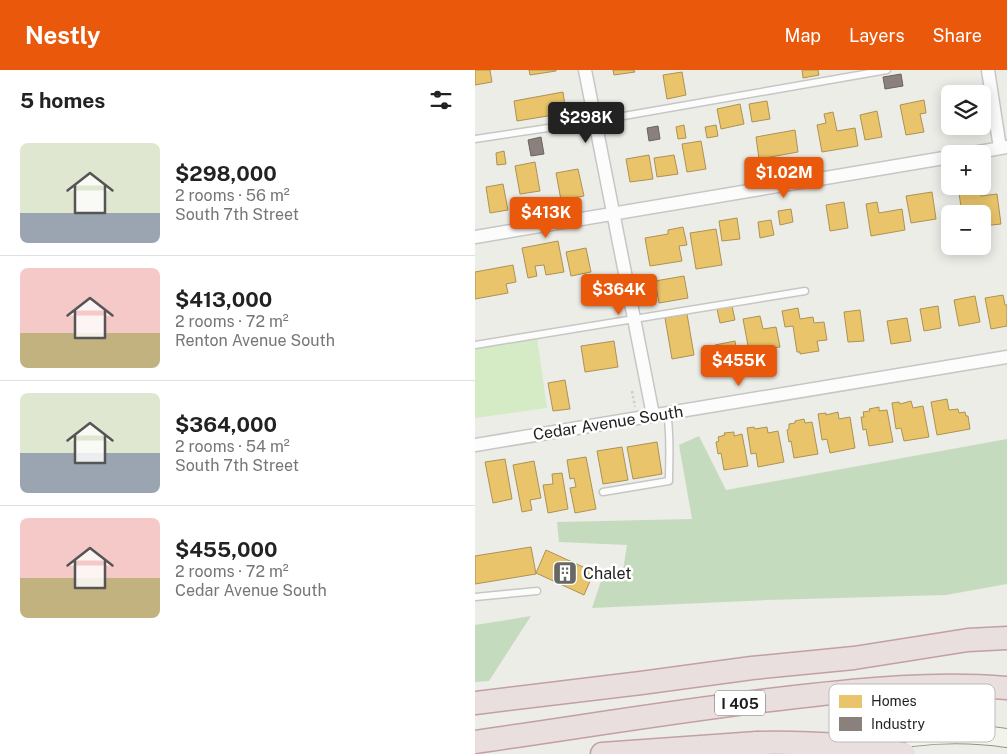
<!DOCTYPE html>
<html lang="en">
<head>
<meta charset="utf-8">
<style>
  :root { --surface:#fff; --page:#f6f6f6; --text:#222; --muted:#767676; --line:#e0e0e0; --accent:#ea580c }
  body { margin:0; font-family:"Public Sans",sans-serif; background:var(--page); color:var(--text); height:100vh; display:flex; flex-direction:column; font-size:19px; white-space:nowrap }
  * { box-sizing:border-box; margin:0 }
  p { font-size:16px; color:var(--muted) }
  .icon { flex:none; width:28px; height:28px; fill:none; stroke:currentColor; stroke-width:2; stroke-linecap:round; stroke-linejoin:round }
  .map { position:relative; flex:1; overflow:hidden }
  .side { display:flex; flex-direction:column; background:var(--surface); width:475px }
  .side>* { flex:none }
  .controls { position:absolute; left:466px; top:15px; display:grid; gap:10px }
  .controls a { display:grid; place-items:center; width:50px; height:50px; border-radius:8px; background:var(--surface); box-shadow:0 2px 12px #0003; font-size:25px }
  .price { position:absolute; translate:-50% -42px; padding:0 11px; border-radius:5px; background:var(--accent); color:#fff; font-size:16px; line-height:32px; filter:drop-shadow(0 1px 2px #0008) }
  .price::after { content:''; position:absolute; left:50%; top:30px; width:15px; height:11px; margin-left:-8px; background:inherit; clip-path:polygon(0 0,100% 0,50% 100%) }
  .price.current { background:#222; color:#fff }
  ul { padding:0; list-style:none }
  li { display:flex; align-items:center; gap:15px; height:125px; padding:0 20px }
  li+li { border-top:1px solid var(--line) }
  li span { display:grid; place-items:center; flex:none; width:140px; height:100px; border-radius:8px; color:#555 }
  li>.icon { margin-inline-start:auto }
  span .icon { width:60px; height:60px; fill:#fffc; stroke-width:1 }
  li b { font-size:21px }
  h2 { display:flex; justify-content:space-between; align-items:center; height:60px; padding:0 20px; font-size:21px }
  header { display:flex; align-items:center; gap:30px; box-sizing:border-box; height:70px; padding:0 25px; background:var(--accent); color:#fff }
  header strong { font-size:24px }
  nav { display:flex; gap:28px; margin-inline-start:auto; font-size:18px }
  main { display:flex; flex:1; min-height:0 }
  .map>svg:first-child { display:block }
  .grass { fill:#d5ebc6 }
  .forest { fill:#c4dcbd }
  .homes { fill:#e9c46a; stroke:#ac9254 }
  .industry { fill:#8a817c; stroke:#6a6460 }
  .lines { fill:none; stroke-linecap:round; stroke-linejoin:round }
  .lane-casing { stroke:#c6c6c4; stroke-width:9 }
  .street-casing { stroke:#c6c6c4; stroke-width:15 }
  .secondary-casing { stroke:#929880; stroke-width:20 }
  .highway-casing { stroke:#c39fa4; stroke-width:25 }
  .path { stroke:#d6ccc8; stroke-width:2.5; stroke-dasharray:2.5 2.5; stroke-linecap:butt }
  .lane { stroke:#fcfcfc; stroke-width:6 }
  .street { stroke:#fcfcfc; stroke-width:12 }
  .secondary { stroke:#f2f4eb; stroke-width:18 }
  .highway { stroke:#eadfdf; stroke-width:22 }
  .highway-bridge-casing { stroke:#c39fa4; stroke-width:25; stroke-linecap:butt }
  .highway-bridge { stroke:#eadfdf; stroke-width:22 }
  .labels { text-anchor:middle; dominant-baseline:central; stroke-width:5; stroke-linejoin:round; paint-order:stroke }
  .shield { fill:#fff; stroke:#626262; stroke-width:1 }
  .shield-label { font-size:15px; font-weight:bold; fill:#1f1f1f }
  .street-label { font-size:16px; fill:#1f1f1f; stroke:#fff }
  .poi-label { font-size:16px; fill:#1f1f1f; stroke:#fff; text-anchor:start }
  .key { fill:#fff; stroke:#bcbcbc; stroke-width:1 }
  .key-label { font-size:14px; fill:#1f1f1f }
</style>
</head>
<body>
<header>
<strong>Nestly</strong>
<nav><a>Map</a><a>Layers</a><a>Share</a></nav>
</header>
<main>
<section class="side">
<h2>5 homes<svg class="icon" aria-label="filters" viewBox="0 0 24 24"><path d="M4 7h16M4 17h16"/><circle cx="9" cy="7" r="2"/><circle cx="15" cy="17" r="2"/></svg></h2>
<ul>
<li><span style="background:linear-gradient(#dfe7d0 70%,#9aa5b1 0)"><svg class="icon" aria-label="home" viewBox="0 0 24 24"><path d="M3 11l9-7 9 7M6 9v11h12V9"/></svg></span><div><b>$298,000</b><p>2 rooms · 56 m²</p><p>South 7th Street</p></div></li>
<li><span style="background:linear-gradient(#f6c9c9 65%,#c2b280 0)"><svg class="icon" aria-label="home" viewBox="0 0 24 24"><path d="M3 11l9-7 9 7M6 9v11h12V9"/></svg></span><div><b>$413,000</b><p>2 rooms · 72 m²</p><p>Renton Avenue South</p></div></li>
<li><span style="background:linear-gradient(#dfe7d0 60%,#9aa5b1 0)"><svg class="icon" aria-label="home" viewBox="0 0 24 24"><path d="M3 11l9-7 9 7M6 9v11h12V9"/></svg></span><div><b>$364,000</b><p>2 rooms · 54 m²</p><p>South 7th Street</p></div></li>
<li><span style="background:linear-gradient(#f6c9c9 60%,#c2b280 0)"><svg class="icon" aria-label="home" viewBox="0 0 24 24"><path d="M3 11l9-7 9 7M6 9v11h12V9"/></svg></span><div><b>$455,000</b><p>2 rooms · 72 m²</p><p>Cedar Avenue South</p></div></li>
</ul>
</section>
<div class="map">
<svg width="532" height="684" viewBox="0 0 532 684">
  <rect width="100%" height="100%" fill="#edede8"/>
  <path class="grass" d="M62,268L72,338L0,348V277Z"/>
  <path class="forest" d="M224,366L251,420L532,369V514L471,525L292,530L117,538L128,505L148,500L152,475L84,472L82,452L217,449L204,375Z
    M56,546L14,611L0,612V555Z"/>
  <path class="homes" d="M0,0H15L17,12L0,15Z
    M54,0H81V1L55,5Z
    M138,0H159L160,2L139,5Z
    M327,0H343L344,5L328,8Z
    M207,2L211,25L192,29L188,5Z
    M88,22L91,43L42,51L39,31Z
    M449,30L451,43L445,44L449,62L431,65L425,35Z
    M292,31L295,49L277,52L274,34Z
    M265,34L269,54L246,59L242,39Z
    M402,41L407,67L390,70L385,45Z
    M358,42L362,61L380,58L383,76L347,82L342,55L351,53L349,44Z
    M475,43V56H496V58L470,62L467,44Z
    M209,55L211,68L203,69L201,57Z
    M241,55L243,66L232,68L230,57Z
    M320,60L323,82L284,89L281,67Z
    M226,71L231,99L212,102L207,74Z
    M29,81L31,94L22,95L21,83Z
    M174,85L178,109L155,112L151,89Z
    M199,85L203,104L182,107L179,88Z
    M60,92L65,121L45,124L40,96Z
    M103,99L109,126L86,130L81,103Z
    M28,114L33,140L15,143L11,117Z
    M483,116H505L506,126L522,124L526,154L508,156V144H487Z
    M457,122L461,149L436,153L431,126Z
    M369,132L373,158L355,161L351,135Z
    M402,132L404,143L427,139L430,160L396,166L391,134Z
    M316,139L318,152L305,155L303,141Z
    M262,148L265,169L247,171L244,151Z
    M296,150L299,165L285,168L283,152Z
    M208,157L212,175L204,176L207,191L175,196L170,168L193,164V160Z
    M241,159L247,195L221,199L215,163Z
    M83,171L89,202L71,205L69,195L60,196L62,206L53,208L47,178Z
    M111,178L116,202L96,206L91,182Z
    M38,195L41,212L31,214L33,223L0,229V202Z
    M209,206L213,228L184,233L180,211Z
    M528,225L530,235H532V256L516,259L510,228Z
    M500,226L505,252L484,256L479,230Z
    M257,236L260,250L245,253L242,239Z
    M463,236L466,258L449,261L445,239Z
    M323,238L325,249L338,247L339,253L349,252L352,270L342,271L344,281L325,284V282H322L318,256L310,257L307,241Z
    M385,240L389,271L373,272L369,242Z
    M212,244L219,285L197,289L190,248Z
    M285,246L288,259L301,257L305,277L274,281L268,249Z
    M432,248L436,271L416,274L412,251Z
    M139,271L143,297L110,302L106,276Z
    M260,271L265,301L246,305L240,275Z
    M90,310L95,339L78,341L73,313Z
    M472,329L474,340L483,339L484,343L490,342L491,346H493L495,359L462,365L456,332Z
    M436,331L438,338L448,336L454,367L429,371L426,358L421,359L417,333L424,332L425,334Z
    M404,337V341L412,340L418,372L394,376L391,359L388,360L386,347H389L388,342L395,341L394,339Z
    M363,342L364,349L375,347L380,378L355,383L352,369L347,370L343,344L351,343V345Z
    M329,349L330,353L337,352L343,384L319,388L316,371L314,372L312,360L314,359V354L320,353V351Z
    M279,357L280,359L292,357L293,363L303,361L309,392L283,397L281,383L276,384L272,358Z
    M259,362V366L267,364L273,396L249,400L246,383L243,384L241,372L244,371L243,367L250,365L249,363Z
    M182,372L187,404L158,409L152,377Z
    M147,377L153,410L128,414L122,381Z
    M111,387L121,439L100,443L95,418L101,417L99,408L95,409L92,390Z
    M30,389L37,429L18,433L10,392Z
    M59,391L66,428L55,430L57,440L47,442L38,395Z
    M87,403L93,439L73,443L68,415L78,414L77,404Z
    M56,477L61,504L0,514V486Z
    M71,480L119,502L109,525L61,503Z"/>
  <path class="industry" d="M426,4L428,16L410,19L408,7Z
    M183,56L185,69L174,71L172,58Z
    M66,67L69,84L56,86L53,70Z"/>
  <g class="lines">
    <defs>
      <path id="lane" d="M0,69L120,51L412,0
        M0,275L330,221
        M128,422L194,411C194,388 196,365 192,343
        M0,527L62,521"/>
      <path id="street" d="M110,0L178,345
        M513,0L525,78
        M493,84L532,77
        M0,167L475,87
        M0,375L532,287"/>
      <path id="secondary" d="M392,675C438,664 486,661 532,668"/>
      <path id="highway" d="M0,633L166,613L277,598L379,588L493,570L532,568
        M0,672C106,657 213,639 320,627C390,619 461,612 532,618
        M127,684L282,673"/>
    </defs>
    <use href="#lane" class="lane-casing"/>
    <use href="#street" class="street-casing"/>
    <use href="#secondary" class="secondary-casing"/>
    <use href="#highway" class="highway-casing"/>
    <path class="path" d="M157,321L160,337"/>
    <use href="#lane" class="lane"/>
    <use href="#street" class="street"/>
    <use href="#secondary" class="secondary"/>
    <use href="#highway" class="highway"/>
    <defs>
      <path id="highway-bridge" d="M282,673C331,672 381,675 429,684"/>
    </defs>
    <use href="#highway-bridge" class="highway-bridge-casing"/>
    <use href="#highway-bridge" class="highway-bridge"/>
  </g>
  <defs>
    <symbol id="building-square" viewBox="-11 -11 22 22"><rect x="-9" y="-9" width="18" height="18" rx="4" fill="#676765" stroke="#fff"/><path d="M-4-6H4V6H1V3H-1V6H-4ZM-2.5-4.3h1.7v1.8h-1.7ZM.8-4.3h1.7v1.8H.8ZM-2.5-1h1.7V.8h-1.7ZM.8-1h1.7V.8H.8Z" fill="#fff"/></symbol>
  </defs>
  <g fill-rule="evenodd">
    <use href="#building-square" x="76" y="489" width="28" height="28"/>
  </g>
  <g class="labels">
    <rect class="shield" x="240" y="620.5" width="50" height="25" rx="4"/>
    <g class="shield-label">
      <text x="265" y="633">I 405</text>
    </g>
    <g class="street-label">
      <text transform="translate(133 353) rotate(-9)">Cedar Avenue South</text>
    </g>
    <g class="poi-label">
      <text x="108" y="503">Chalet</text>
    </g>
  </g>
  <rect x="354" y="614" width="166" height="58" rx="8" class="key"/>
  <rect x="364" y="625" width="23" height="13" fill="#e9c46a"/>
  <rect x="364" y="647" width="23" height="14" fill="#8a817c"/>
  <g class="key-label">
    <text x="396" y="636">Homes</text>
    <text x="396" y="659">Industry</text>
  </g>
</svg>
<div class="controls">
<a><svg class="icon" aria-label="layers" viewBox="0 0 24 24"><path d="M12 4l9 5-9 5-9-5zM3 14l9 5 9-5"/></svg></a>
<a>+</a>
<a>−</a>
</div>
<b class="price current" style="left:111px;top:74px">$298K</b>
<b class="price" style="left:309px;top:129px">$1.02M</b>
<b class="price" style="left:71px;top:169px">$413K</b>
<b class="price" style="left:144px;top:246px">$364K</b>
<b class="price" style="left:264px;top:317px">$455K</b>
</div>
</main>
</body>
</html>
